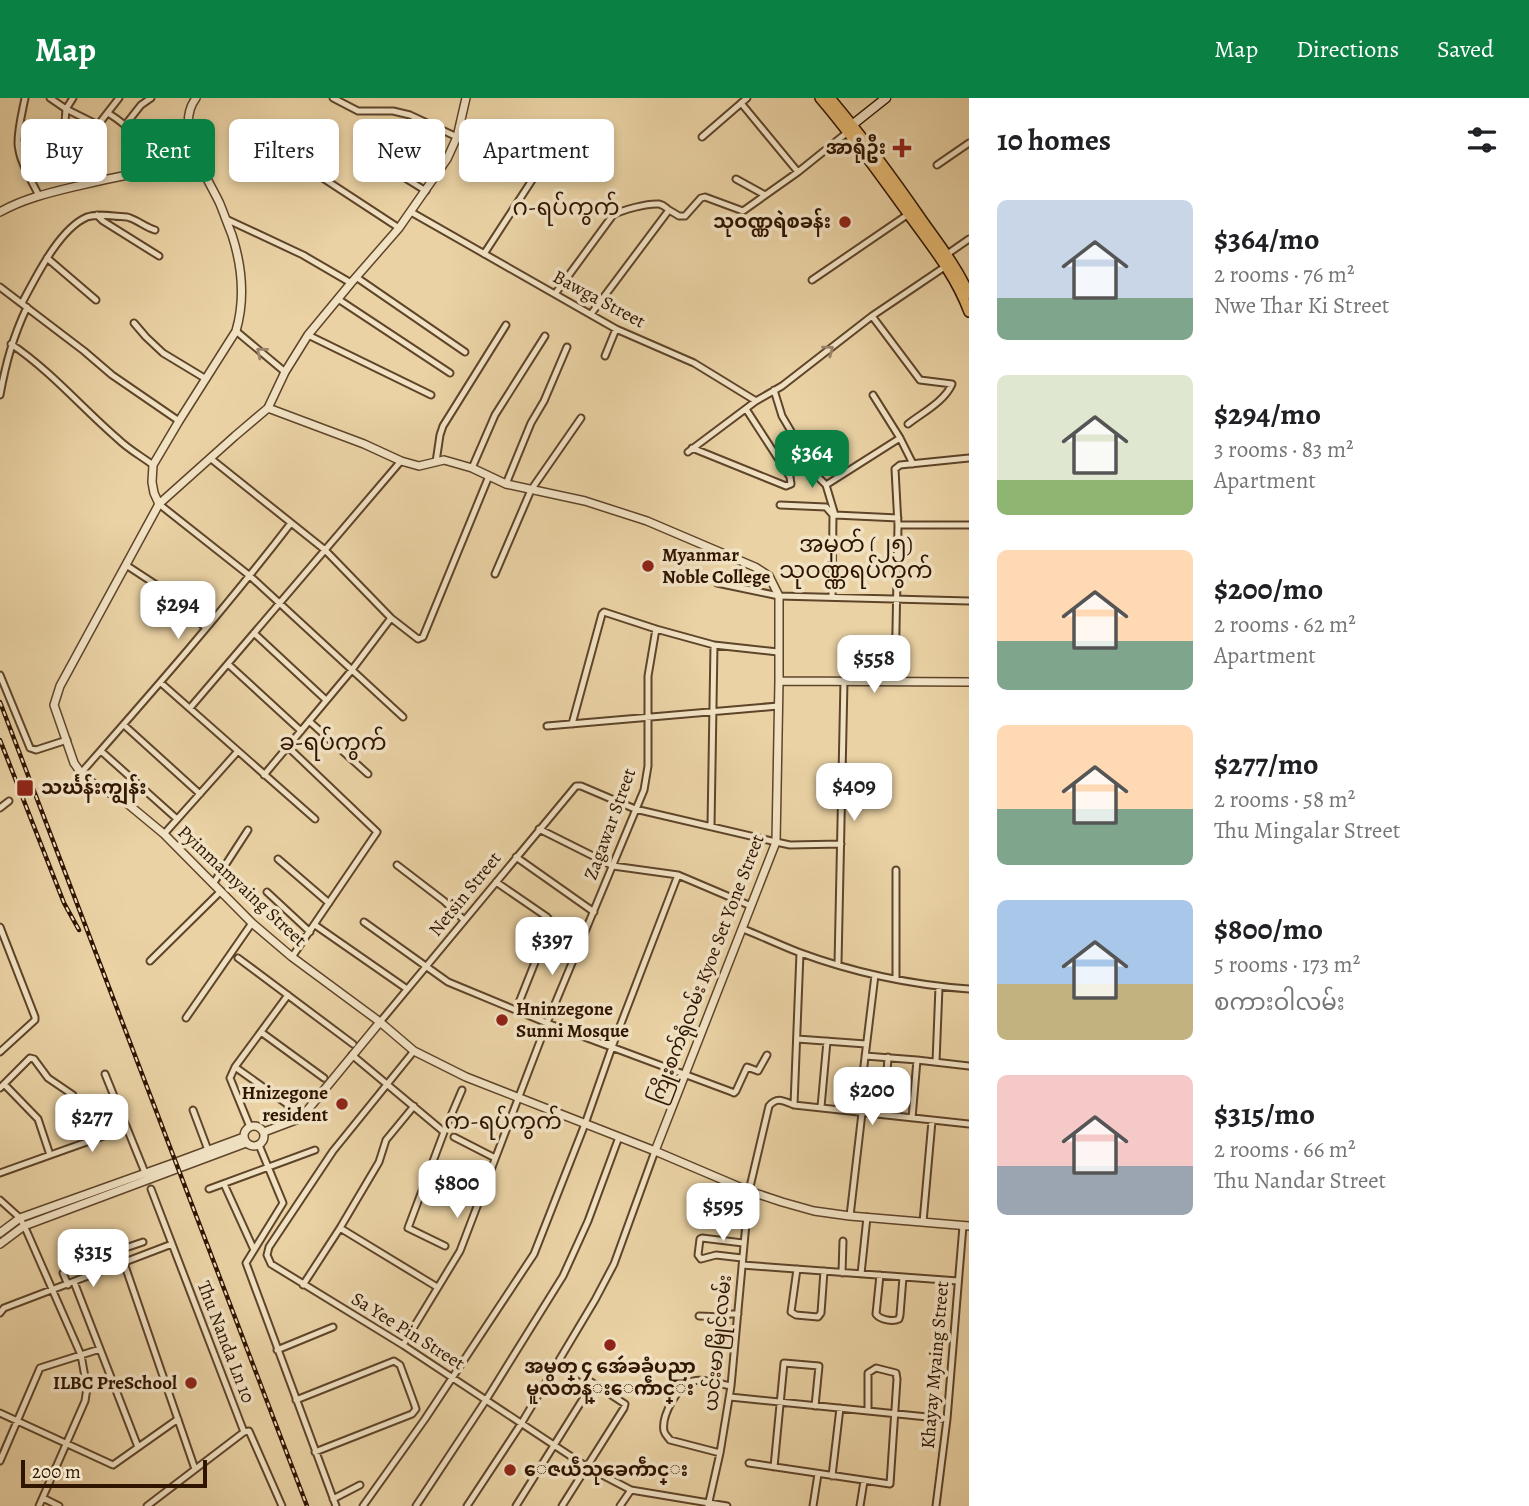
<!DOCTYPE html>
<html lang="en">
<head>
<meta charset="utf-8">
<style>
  :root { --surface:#fff; --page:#f6f6f6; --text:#202124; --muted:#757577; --accent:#0b8043 }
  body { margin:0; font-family:Alegreya,"Noto Sans Myanmar",serif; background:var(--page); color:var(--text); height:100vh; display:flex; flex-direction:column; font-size:26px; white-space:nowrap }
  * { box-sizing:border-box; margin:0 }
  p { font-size:23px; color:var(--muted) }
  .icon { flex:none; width:38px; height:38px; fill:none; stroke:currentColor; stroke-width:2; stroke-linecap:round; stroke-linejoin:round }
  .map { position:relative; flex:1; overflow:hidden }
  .drawer { display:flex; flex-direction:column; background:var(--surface); width:560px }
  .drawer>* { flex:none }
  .guide { position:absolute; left:21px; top:21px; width:665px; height:63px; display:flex; gap:14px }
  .scale { position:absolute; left:21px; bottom:18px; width:186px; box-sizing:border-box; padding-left:7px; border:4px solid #2f1400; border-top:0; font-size:19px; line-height:24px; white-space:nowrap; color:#2f1400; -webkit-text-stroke:5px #f1e2c4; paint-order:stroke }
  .price { position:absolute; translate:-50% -60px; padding:0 16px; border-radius:14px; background:#fff; color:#222; font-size:23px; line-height:46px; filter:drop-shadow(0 2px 4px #0008) }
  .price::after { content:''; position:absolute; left:50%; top:42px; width:21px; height:16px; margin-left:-10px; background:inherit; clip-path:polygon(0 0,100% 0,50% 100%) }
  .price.selected { background:var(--accent); color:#fff }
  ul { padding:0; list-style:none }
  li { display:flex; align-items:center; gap:21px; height:175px; padding:0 28px }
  li span { display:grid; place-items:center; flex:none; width:196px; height:140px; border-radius:10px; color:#555 }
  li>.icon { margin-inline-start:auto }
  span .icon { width:84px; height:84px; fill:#fffc; stroke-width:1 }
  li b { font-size:30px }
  h2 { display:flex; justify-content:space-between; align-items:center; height:84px; padding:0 28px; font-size:30px }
  .chip { padding:0 24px; border-radius:10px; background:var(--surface); box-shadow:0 4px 10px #0003; font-size:24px; line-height:63px }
  .chip.selected { background:var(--accent); color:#fff }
  header { display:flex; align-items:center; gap:42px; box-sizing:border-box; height:98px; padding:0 35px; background:var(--accent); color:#fff }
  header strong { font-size:33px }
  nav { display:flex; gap:38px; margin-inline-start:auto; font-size:24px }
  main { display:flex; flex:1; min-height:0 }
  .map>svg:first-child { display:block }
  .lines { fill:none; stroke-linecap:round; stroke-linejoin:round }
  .minor-casing { stroke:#5e4429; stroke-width:9 }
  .tertiary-casing { stroke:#5e4429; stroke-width:10 }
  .secondary-casing { stroke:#2f1400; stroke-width:11 }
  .primary-casing { stroke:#2f1400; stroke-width:12 }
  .minor { stroke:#f1e2c4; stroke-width:5 }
  .tertiary { stroke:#f1e2c4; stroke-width:7 }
  .secondary { stroke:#f1e2c4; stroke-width:8 }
  .primary { stroke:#e5b972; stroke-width:9 }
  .rail-casing { stroke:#2f1400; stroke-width:4.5 }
  .rail { stroke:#f1e2c4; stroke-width:2; stroke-dasharray:5; stroke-linecap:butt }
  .oneway { stroke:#9a856c }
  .poi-dot { fill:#8f2418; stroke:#f1e2c4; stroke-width:2.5 }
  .labels { text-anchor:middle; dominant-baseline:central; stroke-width:7; stroke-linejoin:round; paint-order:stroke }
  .poi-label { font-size:19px; font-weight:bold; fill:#2f1400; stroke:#f1e2c4; text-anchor:end }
  .street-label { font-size:19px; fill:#2f1400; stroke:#f1e2c4 }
  .quarter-label { font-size:23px; fill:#2f1400; stroke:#f1e2c4 }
</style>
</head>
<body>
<header>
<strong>Map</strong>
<nav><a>Map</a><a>Directions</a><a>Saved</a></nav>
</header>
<main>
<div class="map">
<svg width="969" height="1408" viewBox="0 0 969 1408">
  <rect width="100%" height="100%" fill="#ead2a4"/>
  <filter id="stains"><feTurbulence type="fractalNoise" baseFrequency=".00286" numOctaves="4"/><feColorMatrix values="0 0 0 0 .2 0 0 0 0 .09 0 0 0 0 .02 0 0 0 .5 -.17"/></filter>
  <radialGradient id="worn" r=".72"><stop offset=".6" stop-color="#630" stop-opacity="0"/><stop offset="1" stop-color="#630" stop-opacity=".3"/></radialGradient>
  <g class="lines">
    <defs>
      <path id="minor" d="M25,0C22,15 18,30 18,45C19,64 31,81 39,98
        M50,0L66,11L98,27
        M333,0L358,13H393L410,17L457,39
        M741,5L798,74
        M108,15C135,32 142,44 157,71
        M126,26L141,7L151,0
        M64,37L66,11L73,0
        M702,39L747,0
        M18,47L64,37L98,27L119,0
        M360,52L426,93
        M937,67L969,45
        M312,73L399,130
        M736,81L765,97
        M411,114L616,231L694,265L756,303L782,288L872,218L946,168
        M97,117L103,123L159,158
        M226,121L303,157L351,185
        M484,156L536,76
        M946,157L969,141
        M47,160L96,202
        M356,179L465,254
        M812,182L910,115
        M0,189L84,253L112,277L179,323
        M555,196L613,117C622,112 648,105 659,106C664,107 665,109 669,112
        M338,201L450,275
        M22,205C36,179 59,131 87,119C96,116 105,117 114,118C119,119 126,118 130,120C139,123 145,129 155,132
        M591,216L669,112L679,118H685L701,100L705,99L743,113L798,74L849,33
        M872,218L920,282L952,286C945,303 922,315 908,326
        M134,225L146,239L163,255L206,281
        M236,233L285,274
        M308,237L431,297
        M11,246C51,273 82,310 118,341C128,351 141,358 153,367
        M605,258L616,231
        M774,292L782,318L818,379L826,387L835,417H833L832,499
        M0,297C6,264 13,239 27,209
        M873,297L900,340L913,366
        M692,350L786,388L791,386L790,379L746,311
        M688,354L756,303
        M210,360L325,452L391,520L418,541L423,539L489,378
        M436,364L440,337L443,328L506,227
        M472,370L495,317L545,238
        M506,386L531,325L544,303L567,249
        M826,387L900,340
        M159,406L250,478L403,619
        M780,407L826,409L833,417
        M835,417L898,420
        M898,427H969
        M126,467L155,486L206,530
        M495,476L531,392L581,320
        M717,485L779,498L969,503
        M254,535L326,602
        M228,566L301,633
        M0,577L30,650L36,652L67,642
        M895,583L898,427L895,371L900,367L969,360
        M161,585L315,721
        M190,610L401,363
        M309,623L368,676
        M572,626L602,516L604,514L656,531L714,547L778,554
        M124,627L200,696
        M547,628L778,608
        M288,649L377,734L292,859
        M101,653L177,721
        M81,675C153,593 225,511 291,425
        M264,677L351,573L391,520
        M0,710L9,703
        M711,728L714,547
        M539,731L613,768L678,777L751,808
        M164,736L238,653
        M516,759L594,814
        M278,761L329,805
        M397,767L444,803L464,822
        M496,784L547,819L550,823L549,829L516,912
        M213,786L248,732
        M267,794L310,834
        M364,824L448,884L547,925L732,994L734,995L736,993L747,969L758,973L767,957
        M315,827L407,891
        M0,829L35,919V922L0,954
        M743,831C761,838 780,847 798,854C852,874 912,887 969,891
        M238,860L353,946
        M150,863L221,793
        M838,866L844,583
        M896,881V772
        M186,920L252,825
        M380,924L576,688H581L635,711L776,744L790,747L841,746
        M261,934L324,980
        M797,941L866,946
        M414,953L333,1053L269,1149L267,1157L271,1166L403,1247L587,1369L631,1392L727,1408
        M352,957L444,1034L408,1130L445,1148
        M865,958L917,962L969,968
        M936,964L939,889
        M235,969L287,1006L290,1013
        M105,976L146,1077
        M862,984L875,877
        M4,986L38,1021L50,1057
        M0,990L30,960L34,961L48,980L73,997L90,1043
        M794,1007L800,855
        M821,1009L827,943
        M193,1012L208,1052
        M884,1017L888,959
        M912,1020L917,962
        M250,1029L230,980L235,969L288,897
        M444,1034L462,992
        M454,1039L495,1060
        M259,1047L283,1105L246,1165L336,1408
        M0,1075L126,1030
        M426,1082L458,1098
        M224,1086L254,1152
        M209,1091L315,1052
        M0,1102L20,1120L27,1134L81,1257L87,1290L85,1303L39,1408
        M850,1118L862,1015
        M923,1124L932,1023
        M340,1130L437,1189
        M742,1160L716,1157L701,1161L698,1157L700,1141L702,1140L743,1145
        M124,1165L195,1371
        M742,1167L958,1183
        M797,1171L791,1214L796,1217L818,1219L821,1215L824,1173
        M842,1175L843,1143
        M861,1176L867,1119
        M880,1177L876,1216C880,1222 893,1224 899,1221L900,1217L903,1179
        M74,1184L138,1349
        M68,1187L63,1175L67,1170L143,1144
        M303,1187L340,1130L379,1064L386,1042L414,1008
        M0,1215L4,1210L172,1146
        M699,1218L722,1219L730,1216H738
        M403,1247L460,1153L547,925L644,692L648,668V578L656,531
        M277,1252L333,1229
        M559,1263L625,1306L624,1310L562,1408
        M730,1299L947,1321
        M296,1302L394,1263L400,1267L414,1305L416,1311L412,1316L315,1354
        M0,1315L113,1367L178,1321
        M244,1334L249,1333L282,1408
        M720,1355L670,1342C668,1339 665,1337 664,1333C661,1318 678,1287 693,1283C704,1280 720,1286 731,1288
        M0,1363L40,1270L100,1251
        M749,1365L890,1386L897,1281L896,1275L876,1270L868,1275V1313
        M774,1369L784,1265L819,1268L815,1308
        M832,1378L840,1310
        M43,1400L59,1408
        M333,1401L360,1387
        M147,1408L244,1334L151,1091
        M363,1408L425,1321L534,1156L585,1026L612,949L678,777
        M416,1408L486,1302L563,1178L588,1123L619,1039
        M467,1408L521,1326L595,1202L614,1166L655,1053
        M516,1408L593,1285
        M620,1408L631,1392
        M708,1408L720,1355L731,1288L749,1093L769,1008C777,998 784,1003 794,1007L969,1026
        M813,1408L818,1376
        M860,1408L864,1383
        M936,1408L947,1321L963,1128"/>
      <path id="tertiary" d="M466,0L457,39L447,61L399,130L351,185L308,237L285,274L268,310L235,338L159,406L60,588L54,607L74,665L81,675L95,687L123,702L164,736L252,825L292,859L380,924L414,953L466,979L655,1053L749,1093L782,1104L814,1113L850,1118L969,1128
        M0,114C23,101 48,95 73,89C114,79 156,71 198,65
        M268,310L364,346L401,363L419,368L444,362L472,370L506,386L585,403L647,423L755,469L769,478L779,498V583L776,744L655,1053
        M159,406L154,395L152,384L153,367L179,323L236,233C245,202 242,168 232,137C228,127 224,116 220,106C207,78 173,31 196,0
        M779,583L969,584
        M244 1038a10 10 0 1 1 20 0a10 10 0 1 1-20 0Z
        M264,1034L301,1020L380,924
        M0,1135L20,1120L171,1066L244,1039
        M0,1146L24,1128L246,1045"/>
      <path id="secondary" d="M847,31L886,0"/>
      <path id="primary" d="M820,0C851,36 878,74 906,113C929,145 955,176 969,214
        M830,0C863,39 893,80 922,122C939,146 957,169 969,196"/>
    </defs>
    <use href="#minor" class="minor-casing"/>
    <use href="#tertiary" class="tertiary-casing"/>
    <use href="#secondary" class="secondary-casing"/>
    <use href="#primary" class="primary-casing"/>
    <use href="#minor" class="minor"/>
    <use href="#tertiary" class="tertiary"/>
    <use href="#secondary" class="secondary"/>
    <use href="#primary" class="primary"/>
    <defs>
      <path id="rail" d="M0,604L307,1408
        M0,642L64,805L79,832"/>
    </defs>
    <use href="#rail" class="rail-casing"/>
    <use href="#rail" class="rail"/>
  </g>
  <defs><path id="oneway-chevron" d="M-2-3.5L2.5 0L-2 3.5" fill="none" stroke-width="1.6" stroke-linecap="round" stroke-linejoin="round" transform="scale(1.75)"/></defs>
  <g class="oneway">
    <use href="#oneway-chevron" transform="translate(829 252) rotate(-37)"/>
    <use href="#oneway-chevron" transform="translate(261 254) rotate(-141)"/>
  </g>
  <g class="poi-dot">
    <path d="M898.5 39.5h7v7h7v7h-7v7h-7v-7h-7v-7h7z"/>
    <circle cx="845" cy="124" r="7"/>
    <circle cx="648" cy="468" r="7"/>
    <rect x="16" y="681" width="18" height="18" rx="3.5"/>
    <circle cx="502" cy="922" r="7"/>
    <circle cx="342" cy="1006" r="7"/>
    <circle cx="610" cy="1247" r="7"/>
    <circle cx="191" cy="1285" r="7"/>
    <circle cx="510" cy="1372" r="7"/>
  </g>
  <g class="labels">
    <g class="poi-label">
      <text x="886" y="50">အာရုံဦး</text>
      <text x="831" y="124">သုဝဏ္ဏရဲစခန်း</text>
      <text x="662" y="457" text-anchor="start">Myanmar<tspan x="662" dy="22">Noble College</tspan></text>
      <text x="41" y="690" text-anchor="start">သင်္ဃန်းကျွန်း</text>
      <text x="516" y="911" text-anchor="start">Hninzegone<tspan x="516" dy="22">Sunni Mosque</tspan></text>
      <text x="328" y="995">Hnizegone<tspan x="328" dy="22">resident</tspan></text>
      <text x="610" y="1269" text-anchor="middle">အမွတ္ ၄ အေဴခခံပညာ<tspan x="610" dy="22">မူလတန္းေကဵာင္း</tspan></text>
      <text x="177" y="1285">ILBC PreSchool</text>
      <text x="524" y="1372" text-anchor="start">ေဇယဵသုခေကဵာင္း</text>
    </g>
    <g class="street-label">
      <text transform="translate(599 201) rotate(28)">Bawga Street</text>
      <text transform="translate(610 726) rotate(-70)">Zagawar Street</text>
      <text transform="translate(242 788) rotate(43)">Pyinmamyaing Street</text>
      <text transform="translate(465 796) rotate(-51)">Netsin Street</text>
      <text transform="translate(707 871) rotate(-69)">ကြိုးစက်ရုံလမ်း Kyoe Set Yone Street</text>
      <text transform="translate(408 1233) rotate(32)">Sa Yee Pin Street</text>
      <text transform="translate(226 1244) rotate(69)">Thu Nanda Ln 10</text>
      <text transform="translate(718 1245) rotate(-84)">ယင်းမာမြိုင်လမ်း</text>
      <text transform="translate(935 1267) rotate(-85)">Khayay Myaing Street</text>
    </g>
    <g class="quarter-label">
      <text x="566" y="109">ဂ-ရပ်ကွက်</text>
      <text x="856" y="446">အမှတ် (၂၅)<tspan x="856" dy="26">သုဝဏ္ဏရပ်ကွက်</tspan></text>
      <text x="333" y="644">ခ-ရပ်ကွက်</text>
      <text x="503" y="1023">က-ရပ်ကွက်</text>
    </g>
  </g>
  <rect width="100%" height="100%" filter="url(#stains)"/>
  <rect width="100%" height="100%" fill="url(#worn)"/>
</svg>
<div class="scale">200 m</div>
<b class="price selected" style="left:812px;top:392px">$364</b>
<b class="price" style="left:178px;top:543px">$294</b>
<b class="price" style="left:874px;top:597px">$558</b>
<b class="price" style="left:854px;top:725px">$409</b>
<b class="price" style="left:552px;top:879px">$397</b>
<b class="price" style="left:872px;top:1029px">$200</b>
<b class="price" style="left:92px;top:1056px">$277</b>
<b class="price" style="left:457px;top:1122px">$800</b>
<b class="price" style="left:723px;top:1145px">$595</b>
<b class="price" style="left:93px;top:1191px">$315</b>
<div class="guide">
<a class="chip">Buy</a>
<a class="chip selected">Rent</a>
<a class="chip">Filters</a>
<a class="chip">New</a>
<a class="chip">Apartment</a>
</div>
</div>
<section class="drawer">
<h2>10 homes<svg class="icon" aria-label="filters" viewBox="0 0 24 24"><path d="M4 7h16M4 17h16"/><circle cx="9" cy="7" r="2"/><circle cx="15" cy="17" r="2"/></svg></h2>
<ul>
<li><span style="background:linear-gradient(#c9d6e8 70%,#7fa58c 0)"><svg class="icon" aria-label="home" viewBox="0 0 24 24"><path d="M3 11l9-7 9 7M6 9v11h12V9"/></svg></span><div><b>$364/mo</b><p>2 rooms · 76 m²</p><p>Nwe Thar Ki Street</p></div></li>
<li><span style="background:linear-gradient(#dfe7d0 75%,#8fb573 0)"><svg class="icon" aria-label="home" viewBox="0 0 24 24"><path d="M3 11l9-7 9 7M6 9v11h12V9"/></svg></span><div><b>$294/mo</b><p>3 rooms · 83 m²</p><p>Apartment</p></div></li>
<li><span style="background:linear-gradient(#ffd9b3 65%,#7fa58c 0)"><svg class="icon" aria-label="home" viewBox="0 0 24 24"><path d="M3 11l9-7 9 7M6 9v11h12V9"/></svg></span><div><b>$200/mo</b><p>2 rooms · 62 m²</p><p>Apartment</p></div></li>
<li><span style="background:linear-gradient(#ffd9b3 60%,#7fa58c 0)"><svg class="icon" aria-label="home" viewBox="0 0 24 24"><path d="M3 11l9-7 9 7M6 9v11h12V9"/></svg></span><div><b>$277/mo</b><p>2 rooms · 58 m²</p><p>Thu Mingalar Street</p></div></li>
<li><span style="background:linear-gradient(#a9c7e8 60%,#c2b280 0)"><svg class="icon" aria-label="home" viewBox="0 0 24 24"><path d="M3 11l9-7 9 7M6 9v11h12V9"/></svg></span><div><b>$800/mo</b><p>5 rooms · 173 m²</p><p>စကားဝါလမ်း</p></div></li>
<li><span style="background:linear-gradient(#f6c9c9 65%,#9aa5b1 0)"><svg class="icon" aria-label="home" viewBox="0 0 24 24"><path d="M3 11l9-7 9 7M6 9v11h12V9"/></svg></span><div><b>$315/mo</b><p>2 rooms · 66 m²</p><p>Thu Nandar Street</p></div></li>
</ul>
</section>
</main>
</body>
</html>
